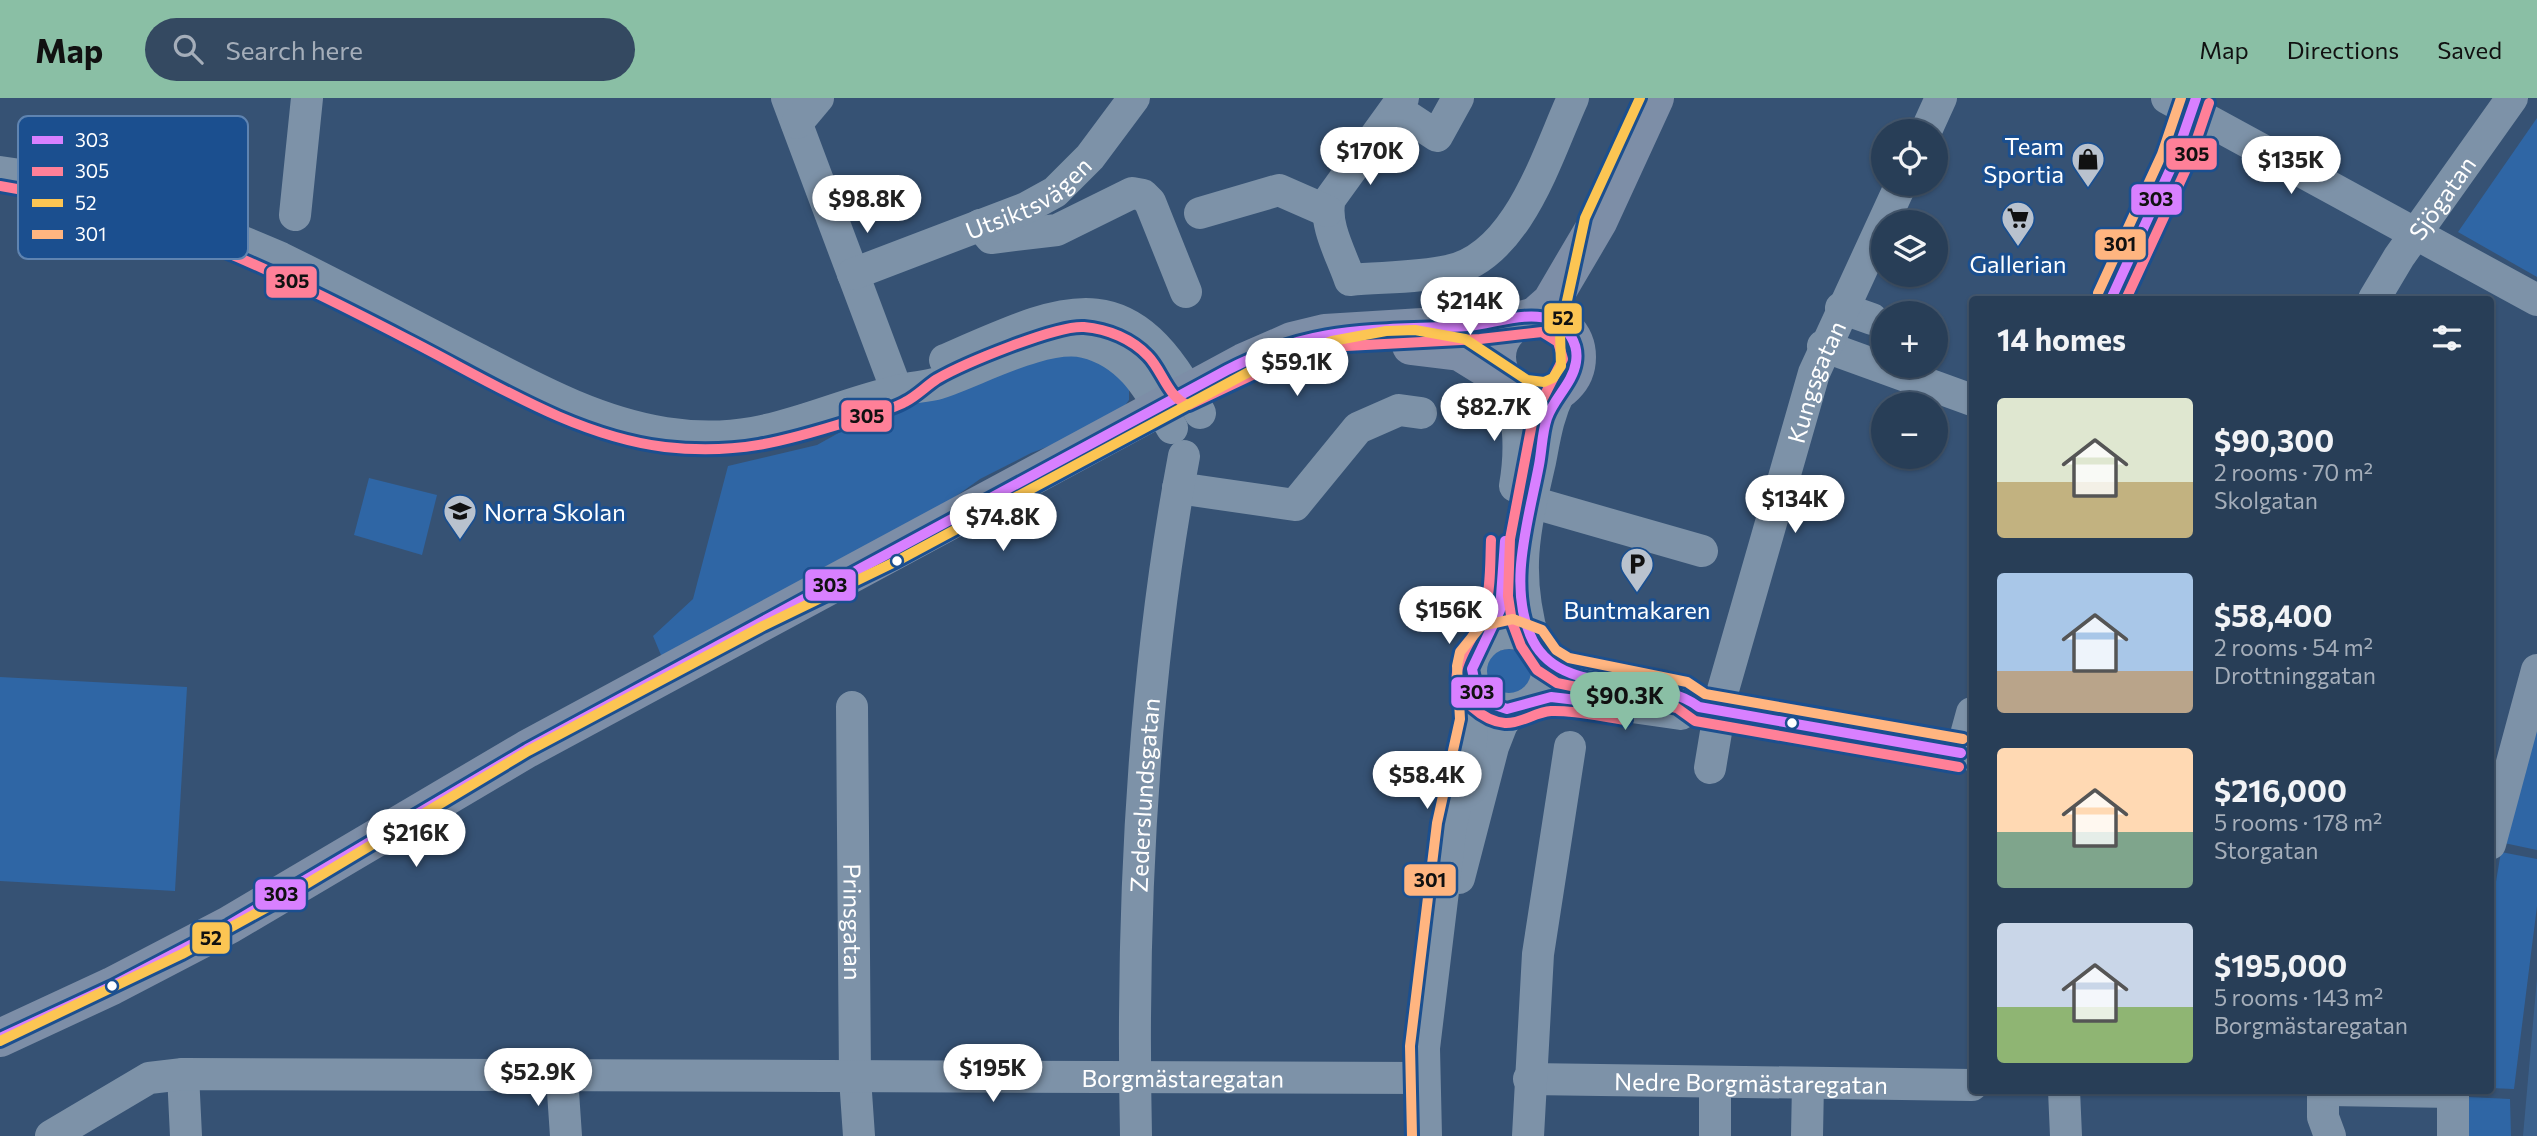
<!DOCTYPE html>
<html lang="en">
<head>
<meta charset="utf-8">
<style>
  :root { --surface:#283e57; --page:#344961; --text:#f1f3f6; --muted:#a5aeba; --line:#44576d; --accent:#8abfa5 }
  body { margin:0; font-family:Commissioner,sans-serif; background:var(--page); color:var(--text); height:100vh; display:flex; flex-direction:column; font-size:26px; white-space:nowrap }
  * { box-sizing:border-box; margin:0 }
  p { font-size:23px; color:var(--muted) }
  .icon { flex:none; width:38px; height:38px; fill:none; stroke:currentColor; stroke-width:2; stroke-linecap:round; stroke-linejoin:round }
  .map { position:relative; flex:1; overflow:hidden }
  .details { position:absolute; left:1969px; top:198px; width:525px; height:798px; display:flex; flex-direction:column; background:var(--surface); border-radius:7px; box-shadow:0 2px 5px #0004,0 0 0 2px var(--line) }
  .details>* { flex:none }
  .tools { position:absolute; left:1871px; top:21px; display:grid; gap:14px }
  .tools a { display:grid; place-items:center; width:77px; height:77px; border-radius:50%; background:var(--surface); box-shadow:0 2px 5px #0004,0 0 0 2px var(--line); font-size:35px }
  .price { position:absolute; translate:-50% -60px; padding:0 16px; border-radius:24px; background:#fff; color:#222; font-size:23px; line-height:46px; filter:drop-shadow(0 2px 4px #0008) }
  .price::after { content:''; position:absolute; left:50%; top:42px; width:21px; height:16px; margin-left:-10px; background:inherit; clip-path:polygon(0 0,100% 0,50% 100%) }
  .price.on { background:var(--accent); color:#111 }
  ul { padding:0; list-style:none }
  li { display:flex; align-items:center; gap:21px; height:175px; padding:0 28px }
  li span { display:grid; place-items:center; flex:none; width:196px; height:140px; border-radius:7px; color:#555 }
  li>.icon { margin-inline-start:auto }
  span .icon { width:84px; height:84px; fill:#fffc; stroke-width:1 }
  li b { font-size:30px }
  h2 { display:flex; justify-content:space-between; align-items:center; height:84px; padding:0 28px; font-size:30px }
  header { display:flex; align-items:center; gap:42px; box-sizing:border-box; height:98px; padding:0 35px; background:var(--accent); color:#111 }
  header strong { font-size:33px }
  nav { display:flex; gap:38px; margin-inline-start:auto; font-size:24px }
  .search { width:490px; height:63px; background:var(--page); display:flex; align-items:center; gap:18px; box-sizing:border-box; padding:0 24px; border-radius:38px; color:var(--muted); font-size:26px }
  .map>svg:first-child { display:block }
  .green { fill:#2f66a5 }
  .water { fill:#3b618d }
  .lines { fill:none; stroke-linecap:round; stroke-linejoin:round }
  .minor { stroke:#7d92a8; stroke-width:32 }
  .major { stroke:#7d8ea7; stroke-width:38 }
  .bus-1-casing { stroke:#1b4f8f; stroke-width:16 }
  .bus-2-casing { stroke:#1b4f8f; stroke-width:16 }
  .bus-3-casing { stroke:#1b4f8f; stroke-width:16 }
  .bus-4-casing { stroke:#1b4f8f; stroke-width:16 }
  .bus-1 { stroke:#d880ff; stroke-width:10 }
  .bus-2 { stroke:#ff8098; stroke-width:10 }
  .bus-3 { stroke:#fcc553; stroke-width:10 }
  .bus-4 { stroke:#ffb580; stroke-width:10 }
  .bus-dot { fill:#fff; stroke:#1b4f8f; stroke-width:2.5 }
  .labels { text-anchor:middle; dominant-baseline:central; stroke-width:6; stroke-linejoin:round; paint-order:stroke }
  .poi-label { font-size:24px; fill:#fff; stroke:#1b4f8f }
  .street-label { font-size:24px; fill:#fff; stroke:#1b4f8f }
  .key { fill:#1b4f8f; stroke:#5f84b1; stroke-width:2 }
  .key-label { font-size:19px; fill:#fff }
  .line-badge { stroke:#1b4f8f; stroke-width:2.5 }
  .pale-badge-label { font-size:19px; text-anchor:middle; font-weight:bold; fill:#111 }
</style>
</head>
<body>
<header>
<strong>Map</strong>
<div class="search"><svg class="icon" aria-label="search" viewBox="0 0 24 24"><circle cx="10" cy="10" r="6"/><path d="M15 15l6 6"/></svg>Search here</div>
<nav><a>Map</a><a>Directions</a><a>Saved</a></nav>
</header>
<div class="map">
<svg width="2537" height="1038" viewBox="0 0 2537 1038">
  <rect width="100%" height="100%" fill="#365274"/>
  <path class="green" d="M2537,20V179L2458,134Z
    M1066,253L1110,264L1129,290V302L1118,317L1089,333L1031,355L980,381L941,409L666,569L653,538L693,501L728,368L817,347L869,318L1025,263Z
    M369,380L437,397L422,457L354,437Z
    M1485 574a23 23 0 1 1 46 0a23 23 0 1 1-46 0Z
    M0,579L187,589L175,793L0,783Z
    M2537,621V752L2504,745Z
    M2501,754L2537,761V808L2514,991L2490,990V819Z
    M2468,999L2510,1001L2511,1038H2467Z"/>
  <path class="water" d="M2537,880V1038H2523Z"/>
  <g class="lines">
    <g class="minor">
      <path d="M787,0L897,293"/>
      <path d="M1403,0L1330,101C1323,126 1342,158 1350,182C1382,179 1416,180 1448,173C1518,159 1547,57 1573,0"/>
      <path d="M2167,0L2537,202"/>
      <path d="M1396,11L1437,38L1458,0"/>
      <path d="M797,25L818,0"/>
      <path d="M1926,33L1941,0"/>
      <path d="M0,74C98,87 191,121 281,160C346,192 410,226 474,259C536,291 596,324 665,335C761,350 811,314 897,293C911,289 925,289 939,285C979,272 1044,235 1085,244C1131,255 1150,293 1172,330"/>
      <path d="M1200,115L1279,92L1327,113"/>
      <path d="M295,117L307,0"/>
      <path d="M980,127L991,140L1057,132L1132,95L1143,97L1150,104L1186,194"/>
      <path id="s1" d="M853,176L1026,110L1055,94L1090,59L1134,0"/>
      <path d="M2111,201L2175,61L2196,0"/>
      <path id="s2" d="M2374,201L2399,159L2512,0"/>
      <path d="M1841,210L1872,221"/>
      <path d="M1823,248L1972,302"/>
      <path d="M945,262C1067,209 1128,175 1200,315"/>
      <path d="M1511,291C1519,325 1521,353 1515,388"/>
      <path d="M1178,390L1295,407L1358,330L1399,312L1421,315"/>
      <path d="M1531,404L1702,453"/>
      <circle cx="1509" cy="573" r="38"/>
      <path d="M1489,540L1501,504L1504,456"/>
      <path d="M1534,544C1514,474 1524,433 1540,364C1545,338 1548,317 1560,293"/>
      <path d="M1546,562L1564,573L1580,578L1683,597L1699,609L1972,657"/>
      <path d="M1538,599L1569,600L1681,616"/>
      <path id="s3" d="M852,609L855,980L859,1038"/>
      <path d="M1961,655L1972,615"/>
      <path id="s4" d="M1710,670L1723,592L1814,275L1901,86"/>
      <path d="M2490,746L2537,572"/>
      <path d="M1459,780L1493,649L1502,626L1513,611"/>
      <path d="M183,976L186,1038"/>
      <path d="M562,979L566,1038"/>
      <path id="s5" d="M1529,981L1972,987"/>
      <path d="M1715,984V1038"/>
      <path d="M2064,992L2066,1038"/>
      <path d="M2323,992V1019L2330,1038"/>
      <path d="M2329,992L2453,994"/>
      <path id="s6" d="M51,1038L149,980L183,976L1424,980"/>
      <path id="s7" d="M1136,1038C1131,810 1142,582 1184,358"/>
      <path d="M1426,1038L1424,950L1451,727L1471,644L1472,583"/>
      <path d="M1528,1038L1538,856L1570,649"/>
      <path d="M1807,1038L1808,985"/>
      <path d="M2453,1038V992"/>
    </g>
    <path class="major" d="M1497 259a40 40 0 1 1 80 0a40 40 0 1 1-80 0Z
      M1534,219L1551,204L1598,124L1655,0
      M1411,248L1460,254L1502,280
      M0,940L112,888L229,827L527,651L1244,264L1292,243L1325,235L1520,223"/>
    <defs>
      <path id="bus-1" d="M2111,201L2175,61L2196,0
        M1505,443L1500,512L1472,571L1477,595L1489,605L1507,611L1551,599L1628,608
        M0,940L112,888L229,827L527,651L1227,272C1316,226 1373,233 1468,228C1493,226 1528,212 1552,222C1568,229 1579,246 1576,264C1573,285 1554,300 1547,320C1542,335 1542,351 1539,367C1529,421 1506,490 1533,543C1563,601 1653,574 1699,609L1961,655"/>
      <path id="bus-2" d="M0,88C153,113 271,171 407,241C488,282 573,338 665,349C736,357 783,344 850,323C868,317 889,313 905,304C917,298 926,288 937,281C963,266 1056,227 1084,229C1108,231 1132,241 1148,258C1162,272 1169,302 1189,307L1297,256L1327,249L1480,241L1542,234L1558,244L1563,261L1533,320L1510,441L1508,498L1512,524L1521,548L1537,572L1557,585L1677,610L1695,623L1959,669
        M2126,201L2188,67L2209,5
        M1491,442C1490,465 1491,489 1485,512C1477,542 1434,578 1472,609C1481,617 1492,624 1505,625C1521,626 1535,614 1551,613C1576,612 1602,619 1626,622"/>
      <path id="bus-3" d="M0,943L182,856L273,806L528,653L763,528L897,463L1260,268L1332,243L1386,233L1415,232L1465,241L1527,282L1544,284L1553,280L1561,268L1560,235L1585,120L1640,0"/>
      <path id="bus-4" d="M2098,195L2162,56L2181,0
        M1412,1038L1410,948L1437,725L1460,621L1457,568L1460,554L1481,528L1513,521L1542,532L1556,552L1569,560L1687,584L1705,596L1963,641"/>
    </defs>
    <use href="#bus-1" class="bus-1-casing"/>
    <use href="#bus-2" class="bus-2-casing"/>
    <use href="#bus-3" class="bus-3-casing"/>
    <use href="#bus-4" class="bus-4-casing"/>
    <use href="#bus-1" class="bus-1"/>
    <use href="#bus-2" class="bus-2"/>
    <use href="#bus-3" class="bus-3"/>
    <use href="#bus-4" class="bus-4"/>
  </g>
  <defs>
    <symbol id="shop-pin" viewBox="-11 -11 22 30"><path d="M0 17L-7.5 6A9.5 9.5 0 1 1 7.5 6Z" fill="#b9c2ce" stroke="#1b4f8f"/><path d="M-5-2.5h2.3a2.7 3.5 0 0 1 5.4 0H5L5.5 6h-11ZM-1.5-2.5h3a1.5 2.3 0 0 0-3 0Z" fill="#111"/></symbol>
    <symbol id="supermarket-pin" viewBox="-11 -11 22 30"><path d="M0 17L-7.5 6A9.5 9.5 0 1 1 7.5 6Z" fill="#b9c2ce" stroke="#1b4f8f"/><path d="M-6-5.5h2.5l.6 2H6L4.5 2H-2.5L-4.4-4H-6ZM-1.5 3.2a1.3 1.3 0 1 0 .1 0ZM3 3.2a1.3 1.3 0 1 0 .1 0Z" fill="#111"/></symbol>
    <symbol id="school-pin" viewBox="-11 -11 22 30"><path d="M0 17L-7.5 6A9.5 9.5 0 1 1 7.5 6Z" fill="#b9c2ce" stroke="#1b4f8f"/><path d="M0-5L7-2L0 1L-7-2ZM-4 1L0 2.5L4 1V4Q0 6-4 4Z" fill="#111"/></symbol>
    <symbol id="parking-pin" viewBox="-11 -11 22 30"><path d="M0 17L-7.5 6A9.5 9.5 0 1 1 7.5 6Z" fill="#b9c2ce" stroke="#1b4f8f"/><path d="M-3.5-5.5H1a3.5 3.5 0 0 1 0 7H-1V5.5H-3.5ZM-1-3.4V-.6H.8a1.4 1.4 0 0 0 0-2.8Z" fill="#111"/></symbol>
  </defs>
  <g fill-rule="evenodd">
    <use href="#shop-pin" x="2069" y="42" width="38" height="52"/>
    <use href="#supermarket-pin" x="1999" y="101" width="38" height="52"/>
    <use href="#school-pin" x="441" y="394" width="38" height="52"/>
    <use href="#parking-pin" x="1618" y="447" width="38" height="52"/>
  </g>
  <g class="bus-dot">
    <circle cx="897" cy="463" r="6"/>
    <circle cx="1792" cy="625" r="6"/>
    <circle cx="112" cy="888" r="6"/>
  </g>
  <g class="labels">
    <g class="poi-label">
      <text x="2064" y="47" text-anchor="end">Team<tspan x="2064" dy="28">Sportia</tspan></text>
      <text x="2018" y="165">Gallerian</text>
      <text x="484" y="413" text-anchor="start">Norra Skolan</text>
      <text x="1637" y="511">Buntmakaren</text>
    </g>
    <g class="street-label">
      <text stroke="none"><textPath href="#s1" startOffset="192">Utsiktsvägen</textPath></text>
      <text stroke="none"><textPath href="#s2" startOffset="122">Sjögatan</textPath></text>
      <text stroke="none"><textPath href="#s4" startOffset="401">Kungsgatan</textPath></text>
      <text stroke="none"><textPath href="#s7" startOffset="341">Zederslundsgatan</textPath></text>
      <text stroke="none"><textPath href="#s3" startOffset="215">Prinsgatan</textPath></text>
      <text stroke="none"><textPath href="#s6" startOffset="1148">Borgmästaregatan</textPath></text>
      <text stroke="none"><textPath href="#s5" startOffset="222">Nedre Borgmästaregatan</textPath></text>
    </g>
  </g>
  <rect x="18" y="18" width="230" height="143" rx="10" class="key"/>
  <rect x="32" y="38" width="31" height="8" fill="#d880ff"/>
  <rect x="32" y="69" width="31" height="9" fill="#ff8098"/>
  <rect x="32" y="101" width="31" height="8" fill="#fcc553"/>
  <rect x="32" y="132" width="31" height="9" fill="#ffb580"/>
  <g class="key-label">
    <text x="75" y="49">303</text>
    <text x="75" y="80">305</text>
    <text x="75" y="112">52</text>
    <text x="75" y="143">301</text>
  </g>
  <g class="line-badge">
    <rect x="2165" y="39" width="53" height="34" rx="7" fill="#ff8098"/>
    <rect x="2130" y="85" width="53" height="33" rx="7" fill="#d880ff"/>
    <rect x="2094" y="130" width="53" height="33" rx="7" fill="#ffb580"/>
    <rect x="265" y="167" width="53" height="34" rx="7" fill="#ff8098"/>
    <rect x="1543" y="204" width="40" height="33" rx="7" fill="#fcc553"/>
    <rect x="840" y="301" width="53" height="34" rx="7" fill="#ff8098"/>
    <rect x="804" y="470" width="53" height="34" rx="7" fill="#d880ff"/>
    <rect x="1450" y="578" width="54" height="33" rx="7" fill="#d880ff"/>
    <rect x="1403" y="765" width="54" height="34" rx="7" fill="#ffb580"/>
    <rect x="254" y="780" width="53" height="33" rx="7" fill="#d880ff"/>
    <rect x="191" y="823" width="40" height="34" rx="7" fill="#fcc553"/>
  </g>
  <g class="pale-badge-label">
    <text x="2192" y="63">305</text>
    <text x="2156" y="108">303</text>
    <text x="2120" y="153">301</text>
    <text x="292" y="190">305</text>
    <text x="1563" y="227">52</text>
    <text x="867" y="325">305</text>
    <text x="830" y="494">303</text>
    <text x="1477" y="601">303</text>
    <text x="1430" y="789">301</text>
    <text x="281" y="803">303</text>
    <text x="211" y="847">52</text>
  </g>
</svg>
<div class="tools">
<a><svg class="icon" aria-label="locate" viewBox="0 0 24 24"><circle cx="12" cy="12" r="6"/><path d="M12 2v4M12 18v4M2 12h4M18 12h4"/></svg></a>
<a><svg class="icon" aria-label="layers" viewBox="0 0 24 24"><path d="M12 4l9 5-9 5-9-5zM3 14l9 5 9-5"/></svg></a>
<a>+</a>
<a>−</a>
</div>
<b class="price" style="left:1370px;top:89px">$170K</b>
<b class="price" style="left:2291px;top:98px">$135K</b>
<b class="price" style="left:867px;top:137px">$98.8K</b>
<b class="price" style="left:1470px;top:239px">$214K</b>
<b class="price" style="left:1297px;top:300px">$59.1K</b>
<b class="price" style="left:1494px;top:345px">$82.7K</b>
<b class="price" style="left:1795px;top:437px">$134K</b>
<b class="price" style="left:1003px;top:455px">$74.8K</b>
<b class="price" style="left:1449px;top:548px">$156K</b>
<b class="price on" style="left:1625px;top:634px">$90.3K</b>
<b class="price" style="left:1427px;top:713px">$58.4K</b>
<b class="price" style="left:416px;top:771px">$216K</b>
<b class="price" style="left:993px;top:1006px">$195K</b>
<b class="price" style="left:538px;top:1010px">$52.9K</b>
<section class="details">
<h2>14 homes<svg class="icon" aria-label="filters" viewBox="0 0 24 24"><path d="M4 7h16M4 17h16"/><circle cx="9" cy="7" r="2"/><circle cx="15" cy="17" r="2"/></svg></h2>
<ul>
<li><span style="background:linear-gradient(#dfe7d0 60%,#c2b280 0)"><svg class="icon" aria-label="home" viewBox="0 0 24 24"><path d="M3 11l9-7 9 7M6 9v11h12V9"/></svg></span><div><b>$90,300</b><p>2 rooms · 70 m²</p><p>Skolgatan</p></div></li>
<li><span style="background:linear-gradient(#a9c7e8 70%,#b9a48a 0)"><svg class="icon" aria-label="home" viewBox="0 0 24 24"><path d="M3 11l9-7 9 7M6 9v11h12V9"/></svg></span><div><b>$58,400</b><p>2 rooms · 54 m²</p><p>Drottninggatan</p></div></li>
<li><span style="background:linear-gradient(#ffd9b3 60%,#7fa58c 0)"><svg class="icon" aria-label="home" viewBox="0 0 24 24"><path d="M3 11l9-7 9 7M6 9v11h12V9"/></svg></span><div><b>$216,000</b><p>5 rooms · 178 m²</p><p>Storgatan</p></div></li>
<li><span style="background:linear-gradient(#c9d6e8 60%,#8fb573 0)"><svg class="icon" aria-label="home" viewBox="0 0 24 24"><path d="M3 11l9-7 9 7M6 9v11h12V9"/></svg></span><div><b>$195,000</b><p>5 rooms · 143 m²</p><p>Borgmästaregatan</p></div></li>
</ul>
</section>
</div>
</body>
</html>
